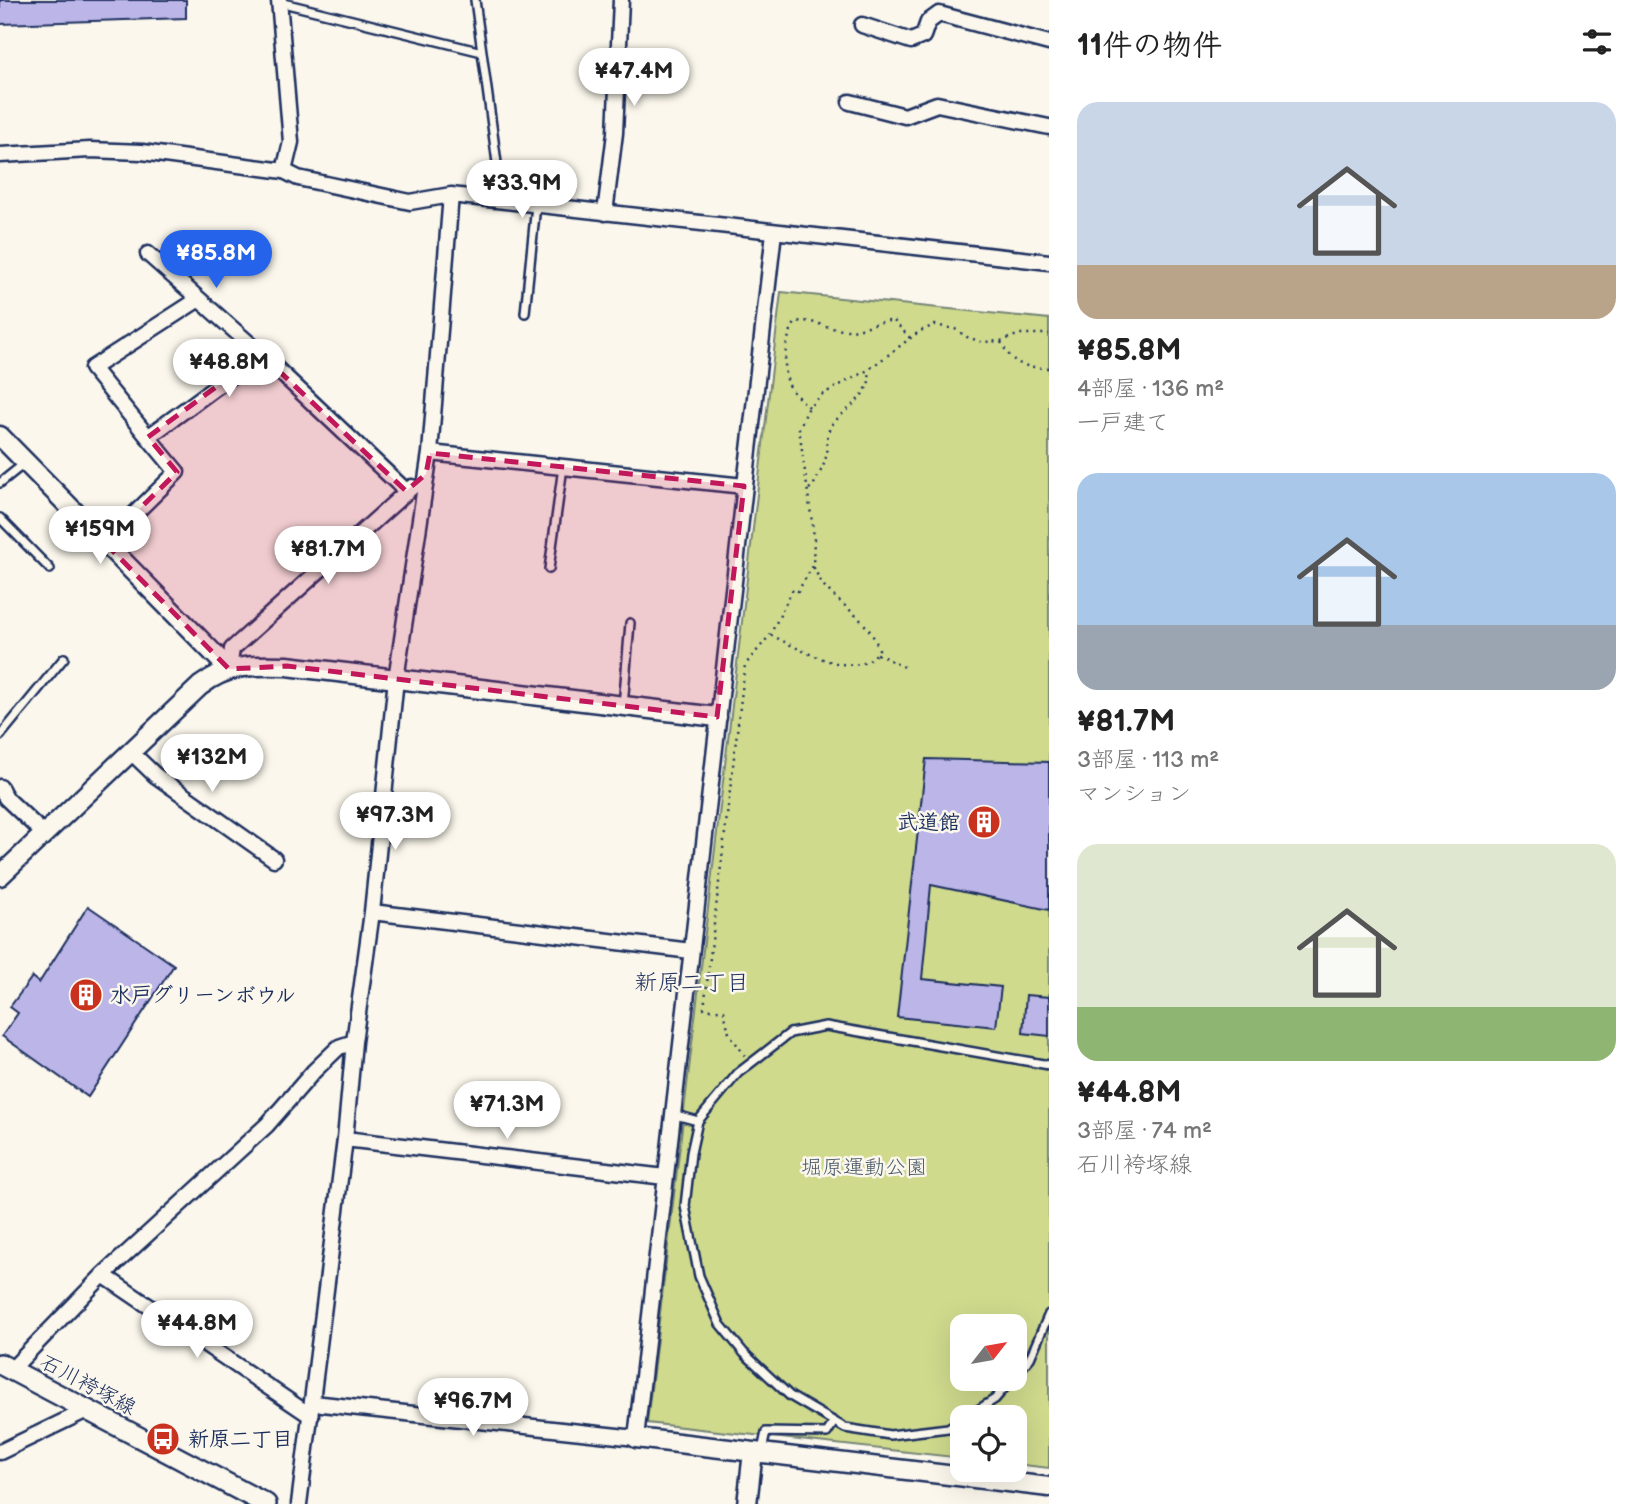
<!DOCTYPE html>
<html lang="ja">
<head>
<meta charset="utf-8">
<style>
  :root { --surface:#fff; --page:#f6f6f6; --text:#222; --muted:#767676; --accent:#2563eb }
  body { margin:0; font-family:"Balsamiq Sans","Klee One",sans-serif; background:var(--page); color:var(--text); height:100vh; display:flex; flex-direction:column; font-size:26px; white-space:nowrap }
  * { box-sizing:border-box; margin:0 }
  p { font-size:23px; color:var(--muted) }
  .icon { flex:none; width:38px; height:38px; fill:none; stroke:currentColor; stroke-width:2; stroke-linecap:round; stroke-linejoin:round }
  .map { position:relative; flex:1; overflow:hidden }
  .drawer { display:flex; flex-direction:column; background:var(--surface); width:595px }
  .drawer>* { flex:none }
  .needle { width:46px; rotate:59deg }
  .controls { position:absolute; left:950px; top:1314px; display:grid; gap:14px }
  .controls a { display:grid; place-items:center; width:77px; height:77px; border-radius:14px; background:var(--surface); box-shadow:0 7px 28px #0002; font-size:35px }
  .price { position:absolute; translate:-50% -60px; padding:0 16px; border-radius:24px; background:#fff; color:#222; font-size:23px; line-height:46px; filter:drop-shadow(0 2px 4px #0008) }
  .price::after { content:''; position:absolute; left:50%; top:42px; width:21px; height:16px; margin-left:-10px; background:inherit; clip-path:polygon(0 0,100% 0,50% 100%) }
  .price.active { background:var(--accent); color:#fff }
  ul { padding:0; list-style:none }
  li { display:grid; align-content:center; gap:14px; height:371px; padding:0 28px }
  li span { display:grid; place-items:center; height:217px; border-radius:21px; color:#555 }
  li>.icon { margin-inline-start:auto }
  span .icon { width:126px; height:126px; fill:#fffc; stroke-width:1 }
  li b { font-size:30px }
  h2 { display:flex; justify-content:space-between; align-items:center; height:84px; padding:0 28px; font-size:30px }
  main { display:flex; flex:1; min-height:0 }
  .map>svg:first-child { display:block }
  .green { fill:#cfda8d; stroke:#758476; stroke-width:2; fill-rule:evenodd }
  .building { fill:#bcb5e7; stroke:#1b2f5e; stroke-width:2 }
  .lines { fill:none; stroke-linecap:round; stroke-linejoin:round }
  .service-casing { stroke:#1b2f5e; stroke-width:12 }
  .minor-casing { stroke:#1b2f5e; stroke-width:19 }
  .tertiary-casing { stroke:#1b2f5e; stroke-width:23 }
  .secondary-casing { stroke:#1b2f5e; stroke-width:24 }
  .path { stroke:#1b2f5e; stroke-width:2.5; stroke-dasharray:2 5; stroke-linecap:butt }
  .service { stroke:#fbf7ec; stroke-width:7 }
  .minor { stroke:#fbf7ec; stroke-width:14 }
  .tertiary { stroke:#fbf7ec; stroke-width:18 }
  .secondary { stroke:#fbf7ec; stroke-width:19 }
  .marked { fill:#c2185b; fill-opacity:0.2; stroke:#c2185b; stroke-width:5; stroke-dasharray:14 9; stroke-linejoin:round }
  .labels { text-anchor:middle; dominant-baseline:central; stroke-width:5; stroke-linejoin:round; paint-order:stroke }
  .poi-label { font-size:21px; font-weight:bold; fill:#1b2f5e; stroke:#fbf7ec; text-anchor:start }
  .park-label { font-size:21px; fill:#485a6a; stroke:#fbf7ec }
  .street-label { font-size:21px; fill:#1b2f5e; stroke:#fbf7ec }
  .neighbourhood-label { font-size:23px; fill:#1b2f5e; stroke:#fbf7ec }
</style>
</head>
<body>
<main>
<div class="map">
<svg width="1049" height="1504" viewBox="0 0 1049 1504">
  <rect width="100%" height="100%" fill="#fbf7ec"/>
  <filter id="ink" filterUnits="userSpaceOnUse"><feTurbulence type="fractalNoise" baseFrequency=".0143" numOctaves="2"/><feDisplacementMap in="SourceGraphic" scale="14" xChannelSelector="R" yChannelSelector="G"/><feConvolveMatrix kernelMatrix="1 2 1 2 8 2 1 2 1" color-interpolation-filters="sRGB"/></filter>
  <g filter="url(#ink)">
    <path class="green" d="M781,292L1049,319V1468L1015,1464V1418H962V1458L647,1423ZM962,1326H1015V1379H962Z"/>
    <path class="building" d="M0,0H186V18L0,24Z
      M926,759L1049,762V910L931,885L922,979L1001,987L996,1027L897,1017Z
      M88,906L174,965L88,1097L2,1036L18,1013L10,1007L32,977L39,983Z
      M1026,995L1049,997V1036L1023,1033Z"/>
    <g class="lines">
      <defs>
        <path id="service" d="M475,0L502,200
          M279,2L482,52
          M525,313L536,205
          M0,483L25,463
          M0,518L50,569
          M549,569L563,467
          M623,706L630,623
          M0,736L64,658
          M672,1114L698,1121
          M1015,1376L1030,1358L1049,1314
          M965,1418L995,1399L1012,1379
          M962,1419L948,1428L890,1435L845,1428L790,1396L744,1353L720,1324L699,1276L685,1206L691,1153L698,1121L738,1073L790,1033L826,1026L1049,1065
          M762,1451L766,1432L827,1433L834,1422"/>
        <path id="minor" d="M279,0L291,142L284,171
          M862,25L911,41L923,36L928,22L939,14L1049,43
          M850,102L905,116L937,104L1049,127
          M0,155L90,150L142,152L284,171L298,178L410,202L451,195L1049,262
          M605,213L615,133L621,0
          M148,254L261,354
          M148,437L92,368L199,299
          M430,453L744,486
          M105,543L177,472L148,437L261,354L406,491
          M229,669L232,649L412,487
          M131,752L155,775L274,859
          M0,787L6,798L44,834
          M372,912L691,951
          M345,1139L665,1177
          M103,1275L311,1416
          M11,1370L103,1275L267,1125L314,1071L339,1047L354,1042
          M313,1403L636,1438L774,232
          M0,1452L87,1410
          M299,1504L345,1139L354,1042L372,912L396,679L430,453L451,195"/>
        <path id="tertiary" d="M0,436L229,669
          M0,876L200,686C229,664 252,665 287,666L717,717
          M636,1438L1049,1487
          M747,1504L753,1452"/>
        <path id="secondary" d="M0,1364L266,1504"/>
      </defs>
      <use href="#service" class="service-casing"/>
      <use href="#minor" class="minor-casing"/>
      <use href="#tertiary" class="tertiary-casing"/>
      <use href="#secondary" class="secondary-casing"/>
      <path class="path" d="M1001,342C1013,366 1024,367 1049,368
        M809,407C803,401 793,394 790,387C781,371 785,335 796,322C813,318 828,330 845,330C863,331 876,320 894,321L910,338
        M809,489L813,486C817,478 822,470 825,461C829,448 824,434 833,423C846,409 876,391 868,370
        M771,635C794,646 861,687 879,649C869,621 847,610 828,590C821,584 817,574 813,566
        M877,654C887,657 894,664 904,667
        M745,1056L729,1033L724,1011L704,1008L745,665L770,635L793,589L798,591L813,566L814,537L799,428L809,407L823,394L868,370L920,331L935,325L955,329L967,337L982,342L1001,341L1020,334H1049"/>
      <use href="#service" class="service"/>
      <use href="#minor" class="minor"/>
      <use href="#tertiary" class="tertiary"/>
      <use href="#secondary" class="secondary"/>
    </g>
  </g>
  <path class="marked" d="M261,354L406,491L426,474L430,453L744,486L717,717L287,666L229,669L105,543L177,472L148,437Z"/>
  <defs>
    <symbol id="building-disc" viewBox="-11 -11 22 22"><circle r="9.5" fill="#c8321e" stroke="#fbf7ec"/><path d="M-4-6H4V6H1V3H-1V6H-4ZM-2.5-4.3h1.7v1.8h-1.7ZM.8-4.3h1.7v1.8H.8ZM-2.5-1h1.7V.8h-1.7ZM.8-1h1.7V.8H.8Z" fill="#fff"/></symbol>
    <symbol id="bus-disc" viewBox="-11 -11 22 22"><circle r="9.5" fill="#c8321e" stroke="#fbf7ec"/><path d="M-5-6H5V4H4V6H2V4H-2V6H-4V4H-5ZM-3.5-4V0h7V-4ZM-3.5 1.2v1.5H-2V1.2ZM2 1.2v1.5H3.5V1.2Z" fill="#fff"/></symbol>
  </defs>
  <g fill-rule="evenodd">
    <use href="#building-disc" x="965" y="803" width="38" height="38"/>
    <use href="#building-disc" x="67" y="976" width="38" height="38"/>
    <use href="#bus-disc" x="144" y="1420" width="38" height="38"/>
  </g>
  <g class="labels">
    <g class="poi-label">
      <text x="960" y="822" text-anchor="end">武道館</text>
      <text x="110" y="995">水戸グリーンボウル</text>
      <text x="188" y="1439">新原二丁目</text>
    </g>
    <g class="park-label">
      <text x="864" y="1167">堀原運動公園</text>
    </g>
    <g class="street-label">
      <text transform="translate(88 1385) rotate(28)">石川袴塚線</text>
    </g>
    <g class="neighbourhood-label">
      <text x="692" y="983">新原二丁目</text>
    </g>
  </g>
</svg>
<div class="controls">
<a><svg class="needle" viewBox="-14 -14 28 28"><path d="M0-13l5 13h-10z" fill="#e53935"/><path d="M0 13l5-13h-10z" fill="#767676"/></svg></a>
<a><svg class="icon" aria-label="locate" viewBox="0 0 24 24"><circle cx="12" cy="12" r="6"/><path d="M12 2v4M12 18v4M2 12h4M18 12h4"/></svg></a>
</div>
<b class="price" style="left:634px;top:108px">¥47.4M</b>
<b class="price" style="left:522px;top:220px">¥33.9M</b>
<b class="price active" style="left:216px;top:290px">¥85.8M</b>
<b class="price" style="left:229px;top:399px">¥48.8M</b>
<b class="price" style="left:100px;top:566px">¥159M</b>
<b class="price" style="left:328px;top:586px">¥81.7M</b>
<b class="price" style="left:212px;top:794px">¥132M</b>
<b class="price" style="left:395px;top:852px">¥97.3M</b>
<b class="price" style="left:507px;top:1141px">¥71.3M</b>
<b class="price" style="left:197px;top:1360px">¥44.8M</b>
<b class="price" style="left:473px;top:1438px">¥96.7M</b>
</div>
<section class="drawer">
<h2>11件の物件<svg class="icon" aria-label="filters" viewBox="0 0 24 24"><path d="M4 7h16M4 17h16"/><circle cx="9" cy="7" r="2"/><circle cx="15" cy="17" r="2"/></svg></h2>
<ul>
<li><span style="background:linear-gradient(#c9d6e8 75%,#b9a48a 0)"><svg class="icon" aria-label="home" viewBox="0 0 24 24"><path d="M3 11l9-7 9 7M6 9v11h12V9"/></svg></span><div><b>¥85.8M</b><p>4部屋 · 136 m²</p><p>一戸建て</p></div></li>
<li><span style="background:linear-gradient(#a9c7e8 70%,#9aa5b1 0)"><svg class="icon" aria-label="home" viewBox="0 0 24 24"><path d="M3 11l9-7 9 7M6 9v11h12V9"/></svg></span><div><b>¥81.7M</b><p>3部屋 · 113 m²</p><p>マンション</p></div></li>
<li><span style="background:linear-gradient(#dfe7d0 75%,#8fb573 0)"><svg class="icon" aria-label="home" viewBox="0 0 24 24"><path d="M3 11l9-7 9 7M6 9v11h12V9"/></svg></span><div><b>¥44.8M</b><p>3部屋 · 74 m²</p><p>石川袴塚線</p></div></li>
</ul>
</section>
</main>
</body>
</html>
